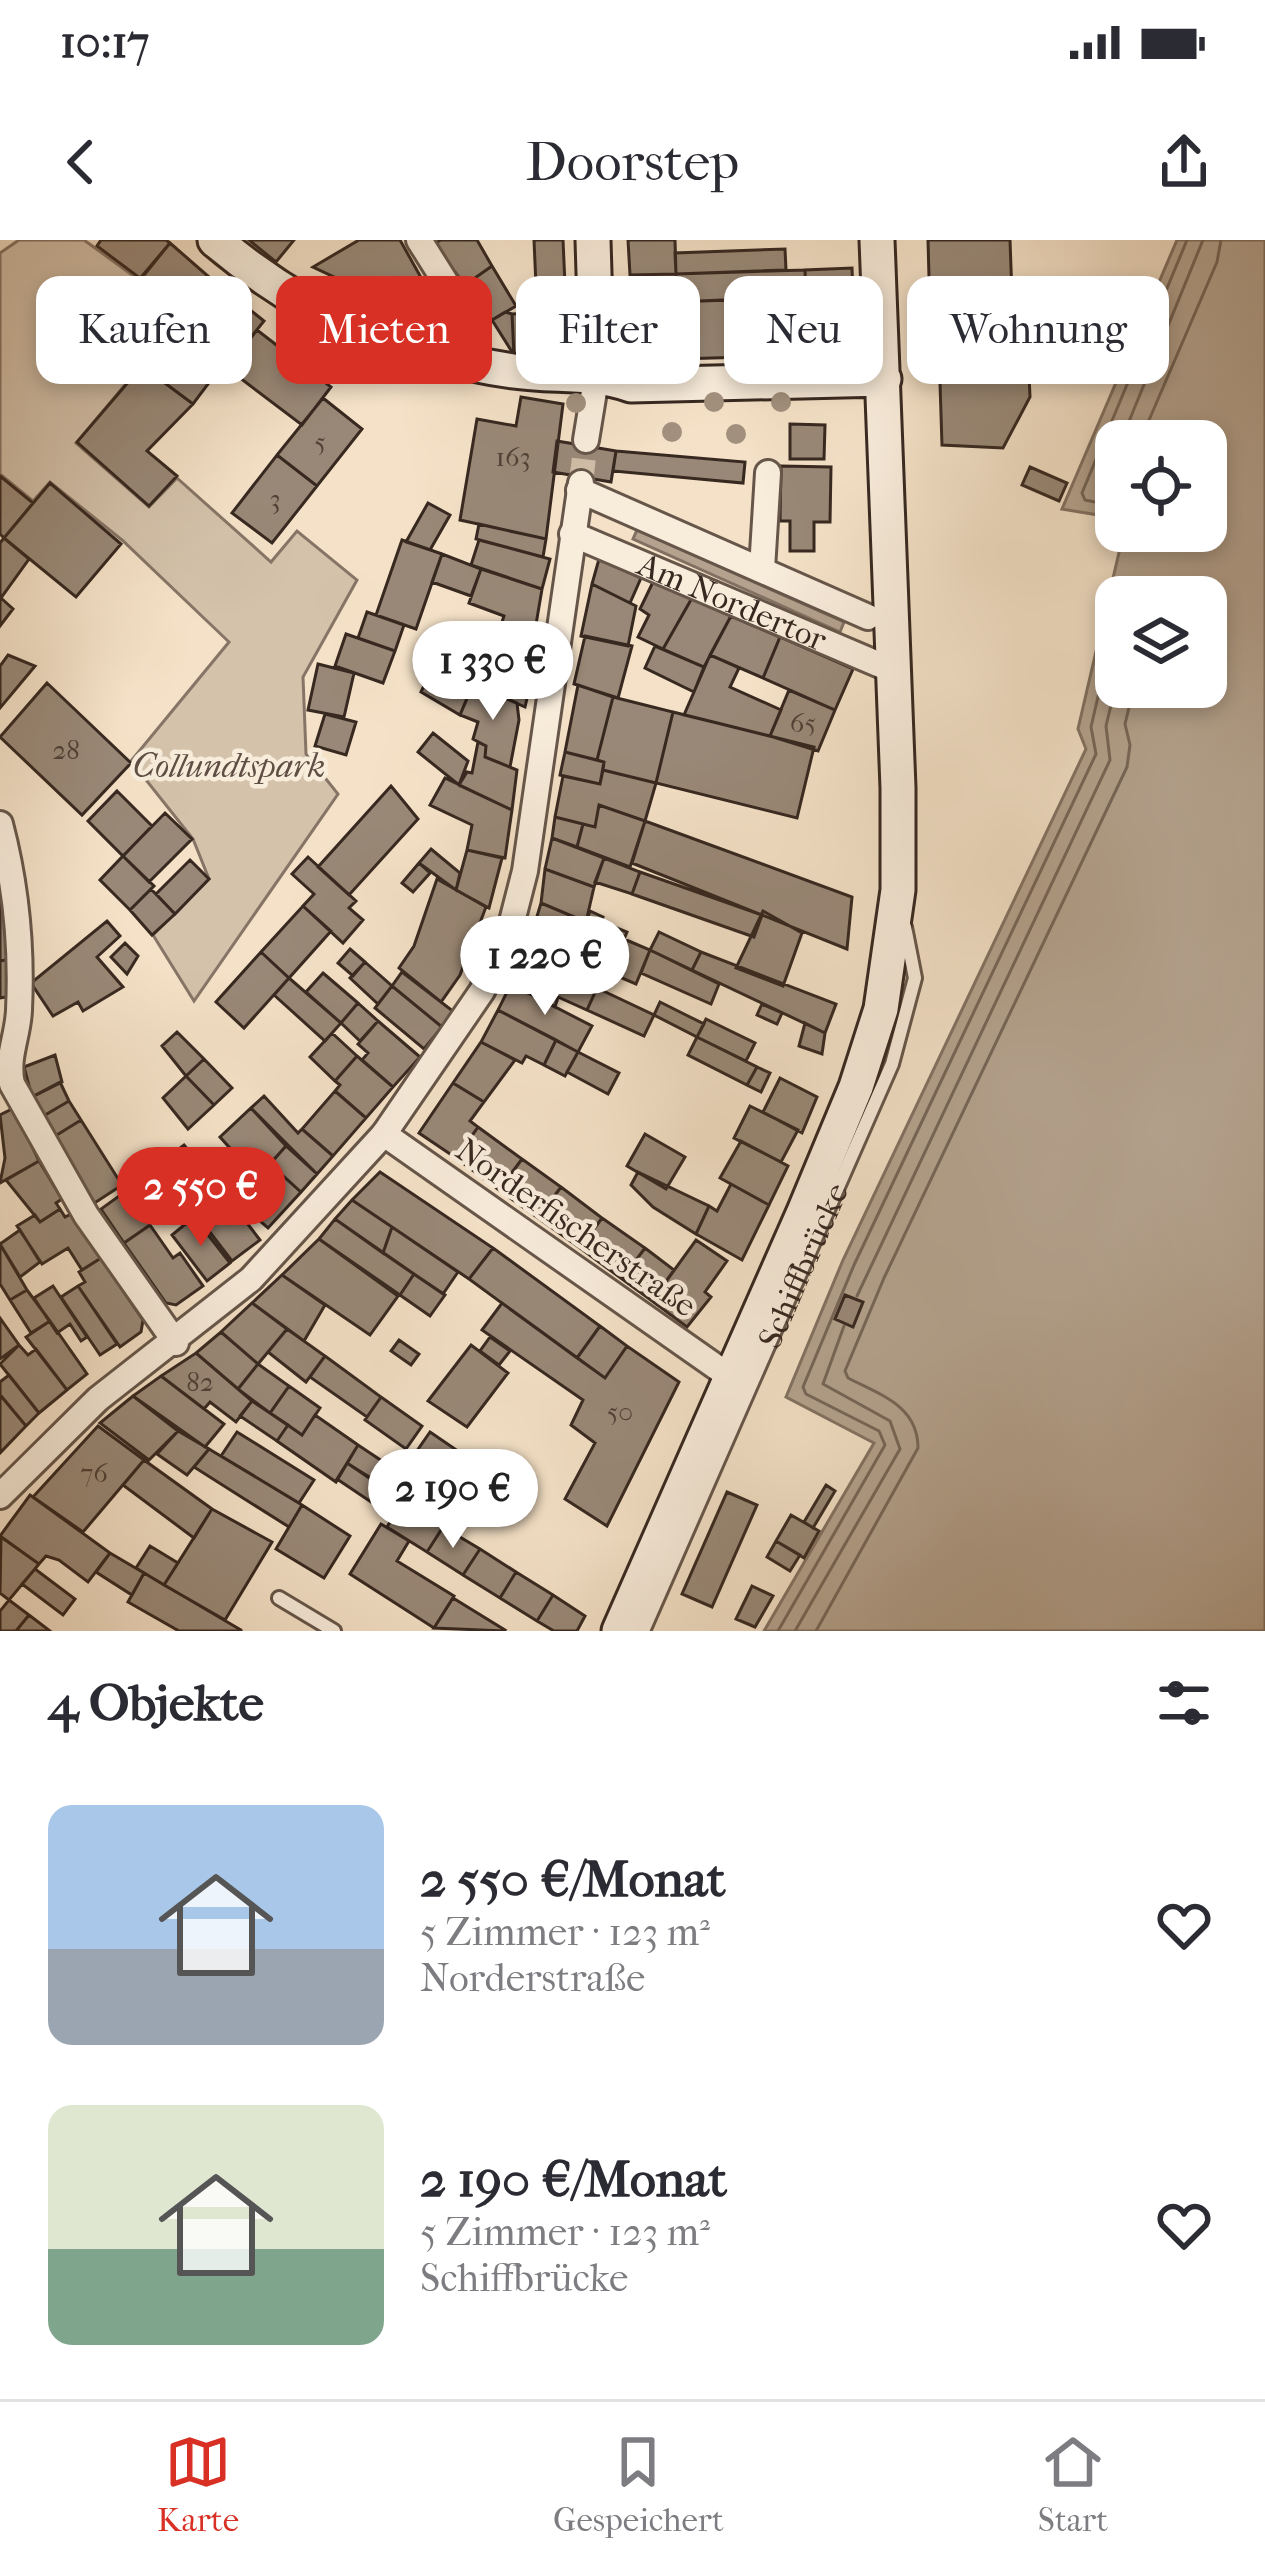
<!DOCTYPE html>
<html lang="de">
<head>
<meta charset="utf-8">
<style>
  :root { --surface:#fff; --page:#f7f7f7; --text:#2b2b33; --muted:#7c7c81; --line:#e1e1e2; --accent:#d93025 }
  body { margin:0; font-family:"IM FELL French Canon",serif; background:var(--page); color:var(--text); height:100vh; display:flex; flex-direction:column; font-size:45px; white-space:nowrap }
  * { box-sizing:border-box; margin:0 }
  p { font-size:39px; color:var(--muted) }
  .icon { flex:none; width:66px; height:66px; fill:none; stroke:currentColor; stroke-width:2; stroke-linecap:round; stroke-linejoin:round }
  .map { position:relative; height:1391px; overflow:hidden }
  .side { display:flex; flex-direction:column; background:var(--surface); flex:1 }
  .side>* { flex:none }
  .hud { position:absolute; left:36px; top:36px; width:1194px; height:108px; display:flex; gap:24px }
  .fabs { position:absolute; left:1095px; top:180px; display:grid; gap:24px }
  .fabs a { display:grid; place-items:center; width:132px; height:132px; border-radius:24px; background:var(--surface); box-shadow:0 6px 18px #0003; font-size:60px }
  .price { position:absolute; translate:-50% -102px; padding:0 27px; border-radius:42px; background:#fff; color:#222; font-size:39px; line-height:78px; filter:drop-shadow(0 3px 6px #0008) }
  .price::after { content:''; position:absolute; left:50%; top:72px; width:36px; height:27px; margin-left:-18px; background:inherit; clip-path:polygon(0 0,100% 0,50% 100%) }
  .price.selected { background:var(--accent); color:#fff }
  ul { padding:0; list-style:none }
  li { display:flex; align-items:center; gap:36px; height:300px; padding:0 48px }
  li span { display:grid; place-items:center; flex:none; width:336px; height:240px; border-radius:24px; color:#555 }
  li>.icon { margin-inline-start:auto }
  span .icon { width:144px; height:144px; fill:#fffc; stroke-width:1 }
  li b { font-size:51px }
  h2 { display:flex; justify-content:space-between; align-items:center; height:144px; padding:0 48px; font-size:51px }
  .tag { padding:0 42px; border-radius:24px; background:var(--surface); box-shadow:0 6px 18px #0003; font-size:42px; line-height:108px }
  .tag.selected { background:var(--accent); color:#fff }
  .status { display:flex; justify-content:space-between; align-items:center; height:84px; padding:0 60px; background:var(--surface); direction:ltr }
  .status svg { height:33px; fill:currentColor }
  header { display:flex; justify-content:space-between; align-items:center; height:156px; padding:0 48px; background:var(--surface); font-size:54px; font-weight:600 }
  .menu { display:flex; justify-content:space-around; align-items:center; height:168px; border-top:3px solid var(--line); background:var(--surface); font-size:33px; color:var(--muted) }
  .menu a { display:grid; justify-items:center; gap:6px }
  .menu .selected { color:var(--accent) }
  .map>svg:first-child { display:block }
  .green { fill:#d4c2ab; stroke:#867566; stroke-width:3 }
  .water { fill:#b4a28e; stroke:#827162; stroke-width:3; fill-rule:evenodd }
  .lines { fill:none; stroke-linecap:round; stroke-linejoin:round }
  .shore { stroke:#766557; stroke-width:3 }
  .building { fill:#987; stroke:#372820; stroke-width:3 }
  .street-tunnel { stroke:#cebca6; stroke-width:24; stroke-dasharray:24 12; stroke-linecap:butt }
  .lane-casing { stroke:#66564a; stroke-width:18 }
  .street-casing { stroke:#66564a; stroke-width:30 }
  .secondary-casing { stroke:#372820; stroke-width:39 }
  .lane { stroke:#f8ecdb; stroke-width:12 }
  .street { stroke:#f8ecdb; stroke-width:24 }
  .secondary { stroke:#f8ecdb; stroke-width:33 }
  .tree { fill:#a2907e }
  .labels { text-anchor:middle; dominant-baseline:central; stroke-width:9; stroke-linejoin:round; paint-order:stroke }
  .number-label { font-size:27px; fill:#504036 }
  .street-label { font-size:33px; fill:#372820; stroke:#f8ecdb }
  .park-label { font-size:33px; font-style:italic; fill:#5e4e43; stroke:#f8ecdb }
</style>
</head>
<body>
<div class="status"><b>10:17</b><svg viewBox="0 0 49 12"><path d="M0 12V9h3v3zM5 12V6h3v6zM10 12V3h3v9zM15 12V0h3v12zM26 1h20v11H26zM47 4h2v5h-2z"/></svg></div>
<header><svg class="icon" aria-label="back" viewBox="0 0 24 24"><path d="M15 5l-7 7 7 7"/></svg>Doorstep<svg class="icon" aria-label="share" viewBox="0 0 24 24"><path d="M12 15V3M7 8l5-5 5 5M5 13v7h14v-7"/></svg></header>
<div class="map">
<svg width="1265" height="1391" viewBox="0 0 1265 1391">
  <rect width="100%" height="100%" fill="#f4e1c7"/>
  <filter id="stains"><feTurbulence type="fractalNoise" baseFrequency=".00167" numOctaves="4"/><feColorMatrix values="0 0 0 0 .2 0 0 0 0 .09 0 0 0 0 .02 0 0 0 .5 -.17"/></filter>
  <radialGradient id="worn" r=".72"><stop offset=".6" stop-color="#630" stop-opacity="0"/><stop offset="1" stop-color="#630" stop-opacity=".3"/></radialGradient>
  <path class="green" d="M19,0H84L139,40L94,103L135,133L76,203L149,267L177,238L271,322L297,291L357,340L303,437L306,514L338,554L194,761L153,695L209,639L193,599L131,521L229,402L122,300L50,242L33,261L0,234V13Z"/>
  <path class="water" d="M1177,0H1265V1391H764L874,1203L786,1157L843,1020L1086,509L1078,489L1124,291H1206V201H1116V278L1062,269ZM1116,357H1206V447H1116Z
    M637,290L844,382L840,392L633,299Z"/>
  <g class="lines">
    <path class="shore" d="M1121,201L1203,0
      M1140,201L1217,22L1221,0
      M1116,266L1085,260L1082,253L1187,0
      M857,1056L1110,520L1106,486L1116,444
      M778,1391L885,1205L879,1191L806,1154L803,1147L854,1025L1096,514L1091,487L1116,379
      M795,1391L900,1209L890,1181L823,1144L844,1086
      M816,1391L918,1208C918,1166 881,1155 848,1138L845,1131L884,1038L1127,527L1130,505L1125,484L1134,447"/>
  </g>
  <path class="building" d="M101,0H166L170,3L141,39L97,6Z
    M249,0H294L276,22Z
    M359,0H400L433,59L415,69L410,60L398,67L313,27Z
    M441,0H477L492,26L465,45L433,4Z
    M534,0H563L565,45L536,46Z
    M628,0H675L676,34L630,35Z
    M928,0H1010L1014,111H1028L1030,157L1003,208L942,205L939,112H931Z
    M170,3L209,37L183,70L142,36Z
    M785,9L786,30L676,34L675,13Z
    M492,26L516,66L492,80L465,45Z
    M852,28L855,105L848,113L808,115L805,30Z
    M805,30L806,57L677,62L676,34Z
    M676,34L679,119L639,120L632,113L630,35Z
    M209,37L264,81L238,113L183,70Z
    M806,57L808,115L747,117L745,59Z
    M745,59L747,117L679,119L677,62Z
    M120,70L162,100L137,134L95,103Z
    M505,72L512,74L514,115L492,80Z
    M566,72L567,113L514,115L512,74Z
    M257,90L331,147L302,185L227,128Z
    M163,98L214,136L193,164L142,126Z
    M142,126L193,164L147,211L177,236L149,266L77,202Z
    M521,157L563,164L546,299L460,280L477,179L516,186Z
    M323,158L362,189L317,246L277,215Z
    M790,184L825,185L824,219H790Z
    M557,201L616,211L611,242L553,232Z
    M616,211L745,222L743,243L613,231Z
    M277,215L317,246L272,303L232,273Z
    M781,226L831,227L830,282H814V311H790V281H780Z
    M1030,227L1067,243L1059,261L1022,245Z
    M0,236L33,263L4,298L0,294Z
    M50,243L121,304L76,357L4,298Z
    M428,263L450,275L430,310L406,302Z
    M479,284L546,299L543,317L476,299Z
    M4,298L29,319L1,358L13,369L0,386V303Z
    M402,300L442,314L416,389L376,375Z
    M479,300L550,319L542,349L471,325Z
    M442,314L481,329L471,356L432,342Z
    M599,319L641,338L630,363L592,344Z
    M481,329L542,349L532,408L497,397L504,376L469,363Z
    M653,342L692,358L663,409L638,397L649,375L640,369Z
    M592,344L636,366L628,406L581,396Z
    M692,358L731,376L704,427L663,409Z
    M367,372L404,385L395,411L358,398Z
    M731,376L780,397L763,438L710,415Z
    M478,392L497,397L492,412L471,407Z
    M346,394L395,411L383,443L335,426Z
    M585,396L632,406L618,458L574,444Z
    M497,397L532,408L526,438L488,422Z
    M780,397L853,429L835,470L763,438Z
    M655,406L704,427L694,452L645,428Z
    M8,415L35,426L0,468V426Z
    M710,415L739,428L730,447L781,470L770,496L684,475Z
    M488,422L531,441L525,467L478,446Z
    M318,424L354,433L344,477L308,470Z
    M433,427L473,444L460,475L421,452Z
    M47,443L131,523L82,575L0,497Z
    M473,444L517,463L519,480L510,527L485,517L486,506L473,499L478,482L460,475Z
    M578,445L613,457L597,520L565,512Z
    M789,450L835,470L818,511L770,496Z
    M613,457L673,472L656,543L603,530L604,522L597,520Z
    M673,472L814,507L797,578L656,543Z
    M325,474L356,482L346,515L315,506Z
    M433,493L468,521L459,545L418,512Z
    M478,502L486,506L485,517L517,530L512,570L459,545L467,532L472,533Z
    M565,512L604,522L600,544L560,535Z
    M603,530L656,543L645,581L599,565L595,587L555,577L563,536L600,544Z
    M445,538L512,570L505,618L467,610L472,585L430,565Z
    M391,546L418,579L349,655L318,627Z
    M117,551L152,586L123,616L88,581Z
    M599,565L645,581L630,627L577,607L583,584L595,587Z
    M165,573L192,599L149,642L123,616Z
    M555,577L583,584L577,607L552,598Z
    M645,581L852,657L847,709L632,623Z
    M552,598L604,618L594,647L545,629Z
    M431,609L460,633L456,650L419,623Z
    M467,610L502,618L489,668L456,650Z
    M123,616L154,646L130,670L100,640Z
    M308,617L356,661L349,668L363,680L343,703L303,666L314,654L292,634Z
    M604,618L640,632L632,654L595,642Z
    M190,620L209,639L175,674L156,654Z
    M419,623L430,633L413,652L402,643Z
    M545,629L594,647L586,682L541,663Z
    M640,632L762,675L754,697L632,654Z
    M437,639L486,667L460,735L441,762L399,728L414,706Z
    M151,649L175,674L152,695L130,670Z
    M2,662L11,719L0,721V663Z
    M541,663L586,682L590,671L603,677L594,703L535,683Z
    M303,666L331,691L289,738L261,712Z
    M763,671L802,693L783,746L736,728Z
    M107,681L120,696L97,717L123,747L83,771L78,762L53,776L31,743Z
    M602,682L627,692L618,713L594,703Z
    M535,683L618,713L607,740L564,723L561,732L523,715Z
    M659,692L701,712L692,730L650,710Z
    M624,699L650,710L636,744L610,733Z
    M125,703L138,716L127,734L111,717Z
    M350,709L365,722L353,736L338,723Z
    M650,710L719,744L711,764L641,733Z
    M261,712L289,738L244,788L216,762Z
    M701,712L836,764L825,793L692,730Z
    M523,715L597,748L587,770L558,757L555,767L511,744Z
    M11,719L13,756L0,758V721Z
    M365,722L392,746L378,764L350,738Z
    M402,732L454,772L442,787L392,746Z
    M323,733L358,763L341,783L306,752Z
    M289,738L341,783L325,801L274,755Z
    M511,744L592,786L578,812L498,770Z
    M392,746L442,787L424,809L375,768Z
    M597,748L654,775L644,796L587,770Z
    M660,762L704,784L697,797L654,775Z
    M358,763L378,781L360,801L341,783Z
    M762,764L782,773L777,784L757,775Z
    M498,770L556,800L544,825L526,816L522,823L481,802Z
    M706,779L755,803L746,821L697,797Z
    M378,781L420,817L393,847L362,820L368,813L358,804Z
    M805,783L825,793L822,814L799,806Z
    M177,792L204,819L186,836L162,806Z
    M332,793L357,816L335,841L310,817Z
    M697,797L757,827L747,845L688,815Z
    M556,800L578,812L565,836L544,825Z
    M481,802L515,820L484,862L453,843Z
    M578,812L619,833L608,854L567,832Z
    M55,815L62,842L32,857L24,827Z
    M357,816L393,847L366,878L335,851L340,845L335,841Z
    M204,819L232,848L214,865L186,836Z
    M757,827L770,833L761,852L747,845Z
    M186,836L214,865L188,889L163,858Z
    M780,838L817,857L802,893L763,872Z
    M60,842L69,861L40,878L32,857Z
    M453,843L484,862L470,881L478,887L456,918L419,893Z
    M335,851L366,878L333,916L302,889Z
    M264,856L298,893L302,889L333,916L317,934L251,868Z
    M69,861L81,880L52,898L40,878Z
    M750,866L798,890L781,922L734,898Z
    M14,868L39,921L0,943L5,918L0,875Z
    M251,868L286,906L257,938L220,897Z
    M81,880L122,945L93,964L52,898Z
    M478,887L522,919L499,950L456,918Z
    M645,894L685,917L666,949L627,926Z
    M741,901L788,926L769,965L720,938Z
    M184,905L207,934L182,953L159,924Z
    M286,906L317,934L301,952L270,924Z
    M522,919L561,947L538,978L499,950Z
    M39,921L62,959L56,963L60,969L40,982L6,940Z
    M270,924L301,952L268,988L237,961Z
    M380,932L493,1008L469,1039L352,960Z
    M638,932L709,966L696,994L653,967L631,945Z
    M217,944L260,1000L232,1021L189,965Z
    M731,944L769,965L742,1020L696,994L709,966L717,971Z
    M561,947L602,978L580,1008L538,978Z
    M126,951L150,985L124,1003L101,969Z
    M352,960L392,987L383,1013L335,979Z
    M60,969L65,977L71,974L101,1018L82,1030L68,1008L42,1024L17,986L35,975L40,982Z
    M194,977L230,1023L207,1041L172,995Z
    M602,978L645,1008L622,1039L580,1008Z
    M335,979L414,1034L400,1055L319,999Z
    M150,985L173,1018L180,1013L203,1046L176,1065L166,1063L124,1003Z
    M392,987L458,1032L443,1054L383,1013Z
    M20,990L40,1022L20,1037L0,1004Z
    M319,999L398,1056L370,1095L282,1035Z
    M696,1000L727,1021L705,1052L711,1057L687,1087L652,1061Z
    M0,1004L27,1050L10,1060L0,1044Z
    M493,1008L600,1086L577,1118L469,1039Z
    M645,1008L674,1030L652,1061L622,1039Z
    M101,1018L143,1080L141,1092L120,1107L78,1046L85,1042L79,1032Z
    M414,1034L445,1055L430,1076L400,1055Z
    M282,1035L325,1065L304,1101L252,1063Z
    M53,1046L87,1097L81,1101L70,1084L57,1093L34,1058Z
    M78,1046L117,1104L100,1115L61,1057Z
    M27,1050L50,1081L31,1093L10,1060Z
    M845,1055L863,1062L853,1087L835,1079Z
    M252,1063L287,1089L258,1124L221,1092Z
    M502,1063L605,1138L627,1106L679,1142L607,1286L565,1259L595,1203L571,1185L583,1160L482,1090Z
    M0,1078L19,1105L0,1119Z
    M50,1081L87,1134L67,1150L26,1097Z
    M600,1086L627,1106L605,1138L577,1118Z
    M287,1089L325,1116L306,1142L268,1112Z
    M221,1092L258,1124L238,1149L196,1113Z
    M490,1097L510,1111L499,1125L480,1111Z
    M399,1100L419,1114L411,1125L391,1111Z
    M19,1105L28,1115L36,1109L67,1150L39,1173L0,1124Z
    M471,1105L508,1133L467,1187L428,1161Z
    M196,1113L252,1161L236,1182L210,1162L204,1169L161,1136Z
    M325,1116L381,1157L367,1177L310,1137Z
    M258,1124L289,1146L270,1173L238,1149Z
    M9,1135L39,1173L26,1186L0,1155V1142Z
    M161,1136L224,1184L205,1207L133,1156Z
    M289,1146L320,1168L302,1195L270,1173Z
    M133,1156L178,1191L149,1220L100,1183Z
    M2,1157L26,1186L0,1213V1159Z
    M381,1157L422,1186L406,1209L365,1180Z
    M252,1161L288,1185L277,1201L240,1176Z
    M315,1175L358,1205L336,1242L277,1201L288,1185L302,1195Z
    M98,1186L144,1220L83,1292L33,1257Z
    M178,1191L209,1209L187,1235L157,1214Z
    M237,1192L314,1240L299,1263L221,1216Z
    M430,1192L477,1224L433,1280L389,1251Z
    M358,1205L385,1223L374,1240L347,1223Z
    M209,1209L302,1265L289,1287L194,1227Z
    M144,1220L212,1269L194,1298L123,1245Z
    M347,1223L384,1248L374,1264L337,1239Z
    M826,1245L835,1251L813,1288L804,1282Z
    M727,1252L757,1265L712,1367L682,1354Z
    M30,1255L110,1313L88,1342L59,1320L46,1316L39,1324L0,1296Z
    M403,1261L443,1287L427,1312L387,1287Z
    M302,1265L350,1296L324,1338L276,1309Z
    M212,1269L272,1302L225,1380L164,1345Z
    M791,1275L819,1291L804,1318L776,1301Z
    M381,1284L409,1301L397,1321L454,1356L434,1388L350,1334Z
    M443,1287L480,1309L463,1335L427,1312Z
    M1,1297L39,1324L9,1360L0,1353Z
    M776,1301L800,1315L790,1331L767,1317Z
    M150,1306L178,1323L164,1345L136,1328Z
    M480,1309L516,1332L500,1358L463,1335Z
    M110,1313L144,1333L132,1355L96,1332Z
    M35,1329L75,1359L63,1375L22,1344Z
    M516,1332L553,1355L537,1381L500,1358Z
    M144,1333L241,1390V1391H179L128,1362Z
    M752,1346L773,1356L755,1387L736,1379Z
    M553,1355L585,1376L577,1391H554L537,1381Z
    M453,1358L505,1390L504,1391L434,1388Z
    M9,1360L29,1375L16,1391H0V1371Z
    M29,1375L50,1391H16Z"/>
  <g class="lines">
    <path class="street-tunnel" d="M581,243L586,200"/>
    <defs>
      <g id="lane">
        <path d="M279,1358L334,1391"/>
        <path id="s1" d="M643,1391L892,824L915,738L905,687"/>
      </g>
      <g id="street">
        <path d="M419,0L456,59L453,121"/>
        <path d="M586,200L597,133"/>
        <path d="M579,250L868,377"/>
        <path id="s2" d="M572,294L892,430"/>
        <path d="M762,329L768,233"/>
        <path d="M0,584C16,645 22,707 19,770C18,797 6,817 12,844L86,975L176,1103"/>
        <path d="M384,894L729,1136"/>
        <path d="M0,1256L98,1159L251,1039L384,894L482,751L507,701L525,631L581,243"/>
      </g>
      <path id="secondary" d="M215,0C308,78 393,113 513,131C555,137 591,131 631,145L884,139
        M593,0L597,133
        M619,1391L804,972L856,847L881,769L898,650V548L877,0"/>
    </defs>
    <use href="#lane" class="lane-casing"/>
    <use href="#street" class="street-casing"/>
    <use href="#secondary" class="secondary-casing"/>
    <use href="#lane" class="lane"/>
    <use href="#street" class="street"/>
    <use href="#secondary" class="secondary"/>
  </g>
  <g class="tree">
    <circle cx="613" cy="86" r="10"/>
    <circle cx="714" cy="162" r="10"/>
    <circle cx="781" cy="162" r="10"/>
    <circle cx="576" cy="163" r="10"/>
    <circle cx="672" cy="192" r="10"/>
    <circle cx="736" cy="194" r="10"/>
  </g>
  <g class="labels">
    <g class="number-label">
      <text x="320" y="202">5</text>
      <text x="513" y="217">163</text>
      <text x="275" y="259">3</text>
      <text x="803" y="483">65</text>
      <text x="66" y="510">28</text>
      <text x="200" y="1142">82</text>
      <text x="620" y="1172">50</text>
      <text x="94" y="1233">76</text>
    </g>
    <g class="street-label">
      <text stroke="none"><textPath href="#s2" startOffset="174">Am Nordertor</textPath></text>
      <text transform="translate(576 988) rotate(35)">Norderfischerstraße</text>
      <text stroke="none"><textPath href="#s1" startOffset="399">Schiffbrücke</textPath></text>
    </g>
    <g class="park-label">
      <text x="229" y="526">Collundtspark</text>
    </g>
  </g>
  <rect width="100%" height="100%" filter="url(#stains)"/>
  <rect width="100%" height="100%" fill="url(#worn)"/>
</svg>
<div class="fabs">
<a><svg class="icon" aria-label="locate" viewBox="0 0 24 24"><circle cx="12" cy="12" r="6"/><path d="M12 2v4M12 18v4M2 12h4M18 12h4"/></svg></a>
<a><svg class="icon" aria-label="layers" viewBox="0 0 24 24"><path d="M12 4l9 5-9 5-9-5zM3 14l9 5 9-5"/></svg></a>
</div>
<b class="price" style="left:493px;top:483px">1 330 €</b>
<b class="price" style="left:545px;top:778px">1 220 €</b>
<b class="price selected" style="left:201px;top:1009px">2 550 €</b>
<b class="price" style="left:453px;top:1311px">2 190 €</b>
<div class="hud">
<a class="tag">Kaufen</a>
<a class="tag selected">Mieten</a>
<a class="tag">Filter</a>
<a class="tag">Neu</a>
<a class="tag">Wohnung</a>
</div>
</div>
<section class="side">
<h2>4 Objekte<svg class="icon" aria-label="filters" viewBox="0 0 24 24"><path d="M4 7h16M4 17h16"/><circle cx="9" cy="7" r="2"/><circle cx="15" cy="17" r="2"/></svg></h2>
<ul>
<li><span style="background:linear-gradient(#a9c7e8 60%,#9aa5b1 0)"><svg class="icon" aria-label="home" viewBox="0 0 24 24"><path d="M3 11l9-7 9 7M6 9v11h12V9"/></svg></span><div><b>2 550 €/Monat</b><p>5 Zimmer · 123 m²</p><p>Norderstraße</p></div><svg class="icon" aria-label="heart" viewBox="0 0 24 24"><path d="M12 20l-8-8c-3-5 5-10 8-4 3-6 11-1 8 4z"/></svg></li>
<li><span style="background:linear-gradient(#dfe7d0 60%,#7fa58c 0)"><svg class="icon" aria-label="home" viewBox="0 0 24 24"><path d="M3 11l9-7 9 7M6 9v11h12V9"/></svg></span><div><b>2 190 €/Monat</b><p>5 Zimmer · 123 m²</p><p>Schiffbrücke</p></div><svg class="icon" aria-label="heart" viewBox="0 0 24 24"><path d="M12 20l-8-8c-3-5 5-10 8-4 3-6 11-1 8 4z"/></svg></li>
</ul>
</section>
<nav class="menu">
<a class="selected"><svg class="icon" aria-label="map" viewBox="0 0 24 24"><path d="M3 6l6-2 6 2 6-2v14l-6 2-6-2-6 2zM9 4v14M15 6v14"/></svg>Karte</a>
<a><svg class="icon" aria-label="saved" viewBox="0 0 24 24"><path d="M7 4h10v16l-5-4-5 4z"/></svg>Gespeichert</a>
<a><svg class="icon" aria-label="home" viewBox="0 0 24 24"><path d="M3 11l9-7 9 7M6 9v11h12V9"/></svg>Start</a>
</nav>
</body>
</html>
